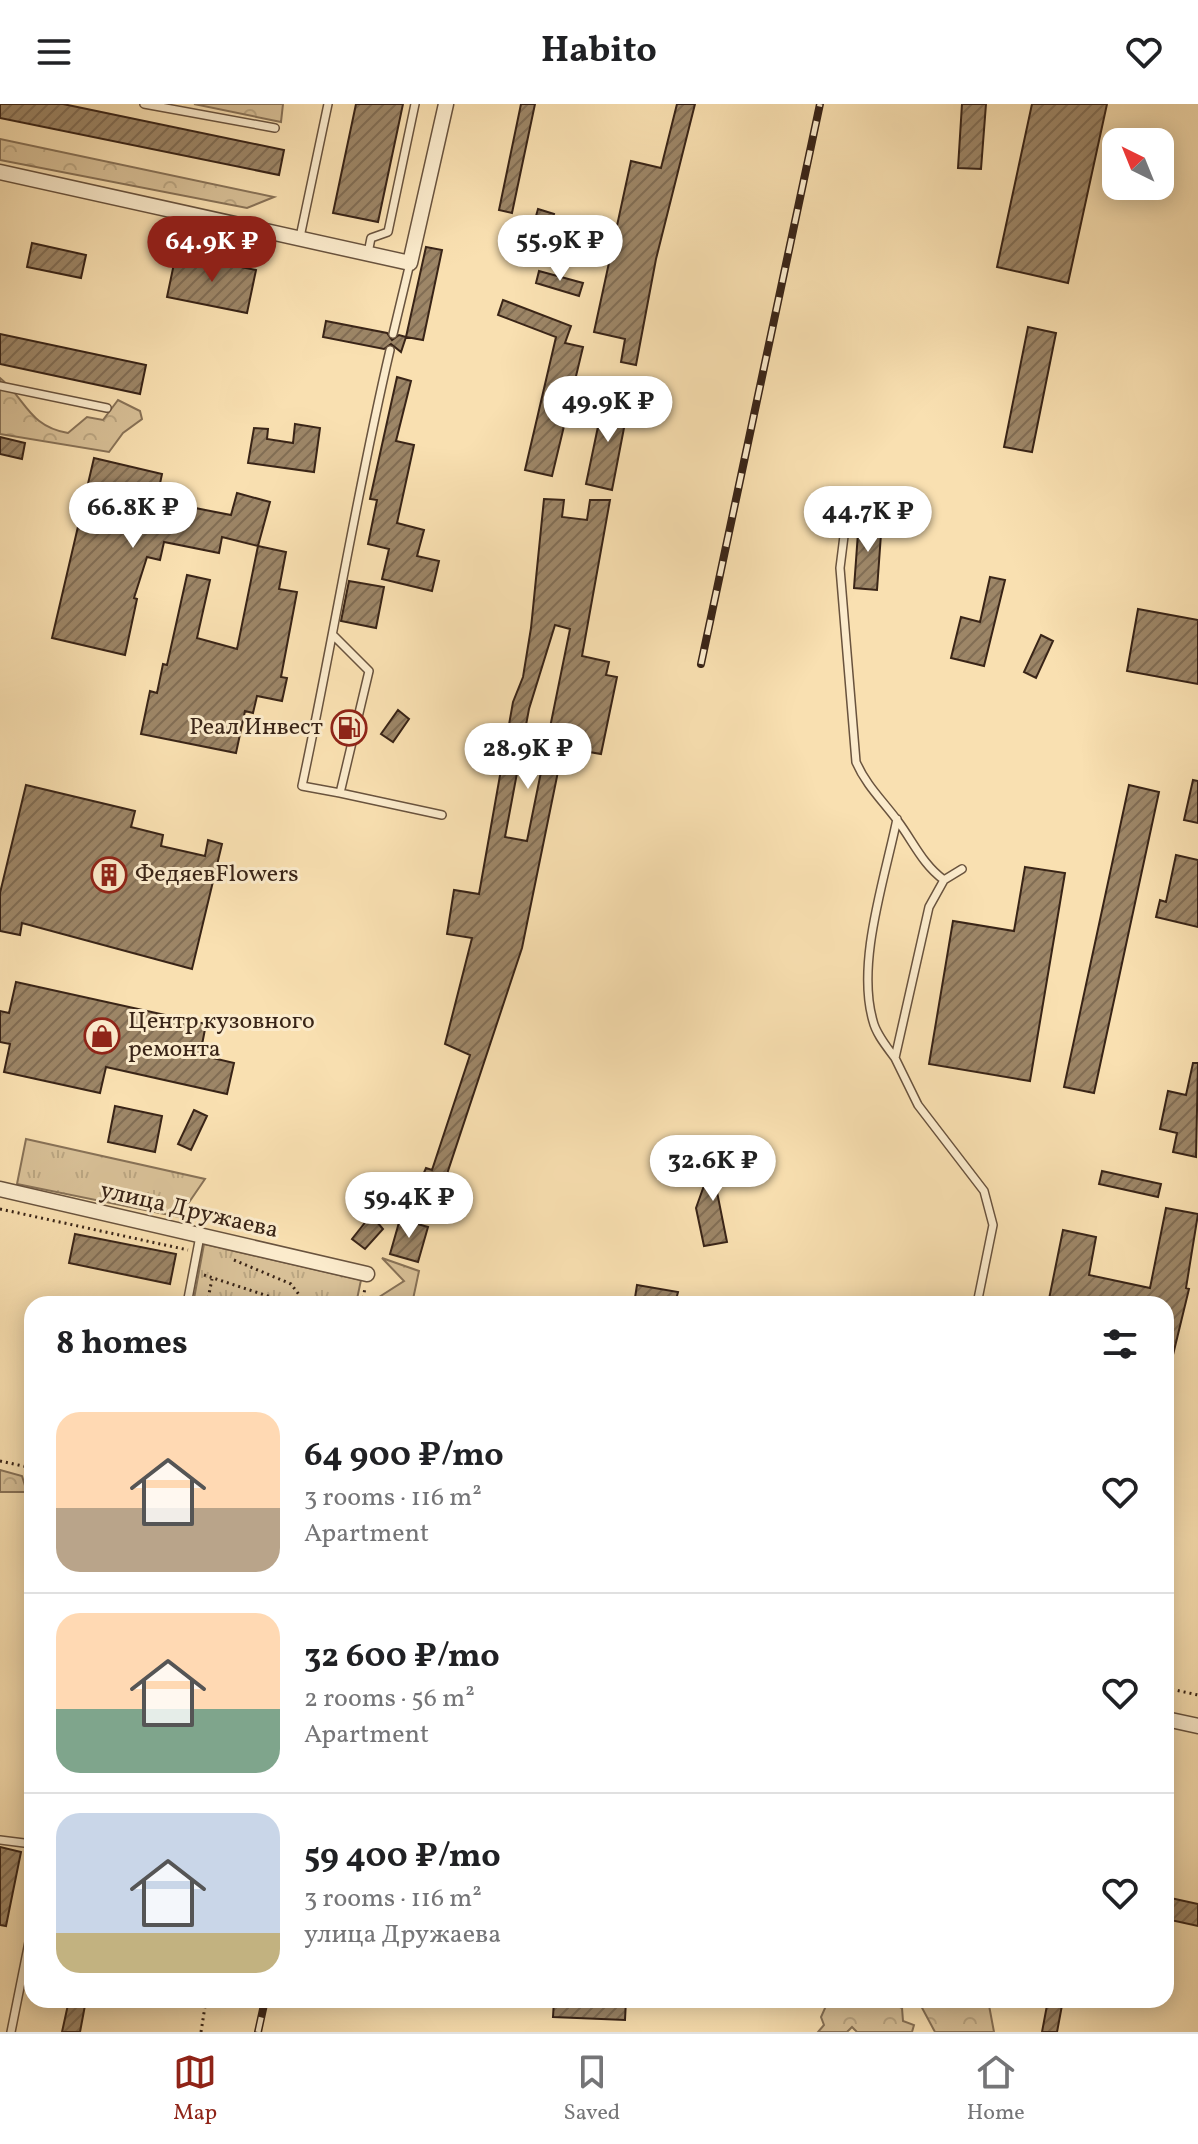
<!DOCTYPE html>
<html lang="en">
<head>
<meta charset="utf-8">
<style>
  :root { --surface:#fff; --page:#f2f2f2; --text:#202124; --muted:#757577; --line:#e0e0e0; --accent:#8f2418 }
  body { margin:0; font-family:Vollkorn,serif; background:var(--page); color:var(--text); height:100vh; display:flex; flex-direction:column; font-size:30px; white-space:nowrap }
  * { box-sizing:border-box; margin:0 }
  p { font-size:26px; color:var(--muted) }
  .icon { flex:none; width:44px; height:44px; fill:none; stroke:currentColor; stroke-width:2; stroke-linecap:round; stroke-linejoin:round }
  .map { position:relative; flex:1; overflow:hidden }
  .panel { position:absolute; left:24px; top:1192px; width:1150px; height:712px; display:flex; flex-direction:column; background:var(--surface); border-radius:24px; box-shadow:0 4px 20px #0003 }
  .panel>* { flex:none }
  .needle { width:52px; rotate:317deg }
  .tools { position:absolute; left:1102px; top:24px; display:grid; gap:16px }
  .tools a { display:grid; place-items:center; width:72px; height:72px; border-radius:16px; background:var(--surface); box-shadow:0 4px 20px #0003; font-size:40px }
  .price { position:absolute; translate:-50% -68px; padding:0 18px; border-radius:28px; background:#fff; color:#222; font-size:26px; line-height:52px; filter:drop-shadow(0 2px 4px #0008) }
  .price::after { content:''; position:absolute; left:50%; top:48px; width:24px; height:18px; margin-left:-12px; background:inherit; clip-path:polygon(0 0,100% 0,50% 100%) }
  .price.active { background:var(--accent); color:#fff }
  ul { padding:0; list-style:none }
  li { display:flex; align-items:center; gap:24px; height:200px; padding:0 32px }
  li+li { border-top:2px solid var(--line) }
  li span { display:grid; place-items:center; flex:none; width:224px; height:160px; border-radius:24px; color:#555 }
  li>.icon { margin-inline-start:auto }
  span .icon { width:96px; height:96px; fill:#fffc; stroke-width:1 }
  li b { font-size:34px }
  h2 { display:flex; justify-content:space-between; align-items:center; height:96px; padding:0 32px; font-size:34px }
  header { display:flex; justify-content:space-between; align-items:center; height:104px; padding:0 32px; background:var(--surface); font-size:36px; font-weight:700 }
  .tabs { display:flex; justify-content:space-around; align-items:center; height:112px; border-top:2px solid var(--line); background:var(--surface); font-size:22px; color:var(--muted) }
  .tabs a { display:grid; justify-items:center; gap:4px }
  .tabs .active { color:var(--accent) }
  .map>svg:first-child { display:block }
  .grass { fill:url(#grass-tufts); stroke:#887257; stroke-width:2 }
  .forest { fill:url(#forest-crowns); stroke:#887257; stroke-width:2 }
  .building { fill:url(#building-hatch); stroke:#392417; stroke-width:2; fill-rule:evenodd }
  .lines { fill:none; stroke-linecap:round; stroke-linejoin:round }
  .service-casing { stroke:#69533e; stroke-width:10 }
  .minor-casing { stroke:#69533e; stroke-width:17 }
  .path { stroke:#392417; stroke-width:3; stroke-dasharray:2 4; stroke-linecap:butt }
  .service { stroke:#fbebcc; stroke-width:7 }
  .minor { stroke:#fbebcc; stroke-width:14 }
  .rail-casing { stroke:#392417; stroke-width:8 }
  .rail { stroke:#fbebcc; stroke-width:5; stroke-dasharray:15; stroke-linecap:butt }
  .labels { text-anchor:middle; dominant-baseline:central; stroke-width:6; stroke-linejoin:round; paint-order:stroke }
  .poi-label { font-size:24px; fill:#392417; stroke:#fbebcc; text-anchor:start }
  .street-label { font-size:24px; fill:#392417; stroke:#fbebcc }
</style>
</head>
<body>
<header><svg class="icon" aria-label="menu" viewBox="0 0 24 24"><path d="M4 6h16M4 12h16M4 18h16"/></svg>Habito<svg class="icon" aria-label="heart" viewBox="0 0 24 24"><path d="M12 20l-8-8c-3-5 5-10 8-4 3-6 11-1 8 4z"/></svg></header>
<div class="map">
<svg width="1198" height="1928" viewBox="0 0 1198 1928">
  <defs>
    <pattern id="grass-tufts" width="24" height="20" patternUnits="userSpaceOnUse" patternTransform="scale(2)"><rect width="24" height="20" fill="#d8c097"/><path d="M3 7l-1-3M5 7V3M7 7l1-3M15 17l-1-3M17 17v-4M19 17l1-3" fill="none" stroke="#baa581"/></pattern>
    <pattern id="forest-crowns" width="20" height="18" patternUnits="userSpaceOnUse" patternTransform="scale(2)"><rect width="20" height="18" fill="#d8c097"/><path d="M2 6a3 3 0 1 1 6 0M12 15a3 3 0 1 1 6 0" fill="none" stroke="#baa581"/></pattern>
    <pattern id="building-hatch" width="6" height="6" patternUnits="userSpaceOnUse" patternTransform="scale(2)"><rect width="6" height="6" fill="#9d8667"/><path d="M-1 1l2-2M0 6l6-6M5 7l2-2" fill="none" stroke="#816d54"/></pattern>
  </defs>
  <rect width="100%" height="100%" fill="#f9e0b1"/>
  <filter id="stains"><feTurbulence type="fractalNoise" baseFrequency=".0025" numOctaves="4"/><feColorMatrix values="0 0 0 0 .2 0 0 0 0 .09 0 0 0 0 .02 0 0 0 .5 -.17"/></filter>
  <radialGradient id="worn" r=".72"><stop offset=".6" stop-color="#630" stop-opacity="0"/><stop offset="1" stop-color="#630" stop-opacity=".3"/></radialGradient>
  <path class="grass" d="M26,1035L205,1075L179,1113L17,1080Z
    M204,1140L361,1176L356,1200H193Z"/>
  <path class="forest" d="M194,0H283L281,18Z
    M0,35L274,93L247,104L0,56Z
    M0,274C26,295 28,322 68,329L87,313L103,316L118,296L140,307L142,315L123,329L109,348L0,330Z
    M382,1154L419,1167L412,1200H383L376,1195L404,1177Z
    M0,1366L22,1372L27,1388H0Z
    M820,1896H894L893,1900L902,1904L903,1917L914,1921L912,1928H857L852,1923L847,1928H818L824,1921L821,1913L826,1902Z
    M907,1896H988L994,1928H935L920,1900Z"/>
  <path class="building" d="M0,0H63L284,46L279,71L0,14Z
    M356,0H403L378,118L333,109Z
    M521,0H535L512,109L499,106Z
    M677,0H695L656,155L636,261L621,258L625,235L594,228L631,57L661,64Z
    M962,0H986L981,65L958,64Z
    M1032,0H1107L1068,179L997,163Z
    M538,105L554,110L543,148L527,144Z
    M32,139L86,151L81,174L27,163Z
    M426,143L442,146L423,236L406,233Z
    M176,150L256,166L247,209L167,193Z
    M539,167L583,179L579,192L536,179Z
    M503,196L571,222L565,239L583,243L552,372L525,366L556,233L498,211Z
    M326,217L387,229L392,236L399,231L406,233L401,248L391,240L384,245L323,233Z
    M1028,223L1056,229L1032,348L1004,343Z
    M0,230L146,261L140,290L0,260Z
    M397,273L411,277L396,337L414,341L397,419L424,426L417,452L439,457L432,487L382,475L389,445L368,440L377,396L370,395Z
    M604,294L629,298L612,386L586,380Z
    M295,320L320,324L314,368L248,359L254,324L268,325L267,335L293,339Z
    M0,333L25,339L22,355L0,350Z
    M94,354L162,370L153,413L186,420L190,403L231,411L237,389L270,398L258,442L222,433L219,449L164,438L160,456L147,453L134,494L137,495L125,551L52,534Z
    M544,395L564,396L562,413L587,416L590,396H610L582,552L609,558L606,571L617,573L601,650L589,648L588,653L562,648L522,844L439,1094L415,1089L426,1064L432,1066L470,951L445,940L472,834L447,830L454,786L479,790L513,598L523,573L531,524ZM555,521L570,525L527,737L505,733L529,605Z
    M859,415L882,416L877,486L854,484Z
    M258,442L286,448L279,485L297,488L281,573L287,574L282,597L257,592L253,609L245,607L236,649L141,630L150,587L157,589L163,560L167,561L187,471L210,476L197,534L237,545Z
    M990,473L1005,476L984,562L951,554L961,513L980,518Z
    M349,477L384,483L376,524L341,517Z
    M1138,505L1198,516V580L1127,567Z
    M1041,531L1053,537L1036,574L1024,568Z
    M398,606L409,615L393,638L381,630Z
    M1193,676L1198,677V719L1184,716Z
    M26,681L135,707L131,723L163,731L161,742L205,752L208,736L222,740L192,865L22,819L20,831L0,827V789Z
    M1129,681L1159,688L1094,989L1064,983Z
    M1176,751L1198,756V823L1156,813L1160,796L1166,798Z
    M1025,763L1065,769L1030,977L929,960L953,817L1014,827Z
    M16,878L206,920L200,951L234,959L227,990L106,963L100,989L4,968L10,940L0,938V907L9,909Z
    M1193,959H1198L1196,1053L1173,1048L1177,1029L1160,1025L1168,987L1186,991Z
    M115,1002L162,1012L155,1048L108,1038Z
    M194,1006L207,1012L191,1046L178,1040Z
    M716,1048L733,1054L717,1088L727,1138L704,1142L696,1104Z
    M1102,1067L1161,1080L1158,1093L1099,1080Z
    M1166,1104L1198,1110L1186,1184L1189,1185L1172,1255H1166V1200H1102L1084,1196L1083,1200H1048L1063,1126L1096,1133L1089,1171L1150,1184Z
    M371,1111L383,1125L365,1145L352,1135Z
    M400,1115L428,1123L418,1158L390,1150Z
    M75,1130L176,1150L170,1180L69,1159Z
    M637,1181L678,1188L675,1200H634Z
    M0,1743L21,1748L6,1822L0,1821Z
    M1166,1793L1198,1800V1822L1166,1815Z
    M69,1896H86L80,1928H62Z
    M554,1896H626L625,1916L553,1913Z
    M1048,1896H1063L1057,1928H1042Z"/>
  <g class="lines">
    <defs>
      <path id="service" d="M144,0L275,24
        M300,133L328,0
        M368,149L371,134L388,128L415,0
        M393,230L410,159
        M0,282L107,304
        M849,392L840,464L856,658C866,681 882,696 897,716C913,737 922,760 944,776
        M334,532L369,567L340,689L302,682C333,537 356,391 390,246
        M340,689L442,711
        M962,765L944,776L929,803L895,954L918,1001L984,1087L993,1121L977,1200
        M895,954C887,943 876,930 873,917C856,859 885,774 897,715
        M187,1200L200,1132
        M0,1736L32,1740
        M11,1928L32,1823"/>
      <path id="minor" d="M0,68L410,159L446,0
        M0,1085L367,1170
        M1166,1615L1198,1622"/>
    </defs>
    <use href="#service" class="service-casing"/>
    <use href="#minor" class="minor-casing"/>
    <path class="path" d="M0,1105L188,1146
      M234,1156L291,1180L306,1200
      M204,1171L277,1195L282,1200
      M207,1200L212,1175
      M362,1200L365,1184
      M0,1357L32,1364
      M1166,1584L1198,1591
      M201,1928L206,1896"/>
    <use href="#service" class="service"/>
    <use href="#minor" class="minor"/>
    <defs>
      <path id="rail" d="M701,560L820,0
        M258,1928L265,1896"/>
    </defs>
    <use href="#rail" class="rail-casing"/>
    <use href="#rail" class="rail"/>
  </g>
  <defs>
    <symbol id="fuel-ring" viewBox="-11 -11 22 22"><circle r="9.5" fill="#fbebcc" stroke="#8f2418" stroke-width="1.5"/><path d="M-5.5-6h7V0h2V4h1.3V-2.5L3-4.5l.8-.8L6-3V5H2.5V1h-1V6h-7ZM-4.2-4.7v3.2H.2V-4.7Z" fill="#8f2418"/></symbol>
    <symbol id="building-ring" viewBox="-11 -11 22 22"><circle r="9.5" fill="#fbebcc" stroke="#8f2418" stroke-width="1.5"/><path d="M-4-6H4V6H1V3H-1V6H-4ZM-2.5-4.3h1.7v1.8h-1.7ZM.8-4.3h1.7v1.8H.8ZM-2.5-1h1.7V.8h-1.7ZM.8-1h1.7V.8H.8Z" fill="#8f2418"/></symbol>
    <symbol id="shop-ring" viewBox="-11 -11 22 22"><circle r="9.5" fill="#fbebcc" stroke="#8f2418" stroke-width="1.5"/><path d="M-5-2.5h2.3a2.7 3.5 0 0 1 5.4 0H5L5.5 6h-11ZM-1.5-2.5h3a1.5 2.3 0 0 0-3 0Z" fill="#8f2418"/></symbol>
  </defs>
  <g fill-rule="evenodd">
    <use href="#fuel-ring" x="329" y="604" width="40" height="40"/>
    <use href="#building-ring" x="89" y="751" width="40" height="40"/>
    <use href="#shop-ring" x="82" y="912" width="40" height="40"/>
  </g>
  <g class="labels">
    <g class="poi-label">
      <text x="323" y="624" text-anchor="end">Реал Инвест</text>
      <text x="135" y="771">ФедяевFlowers</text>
      <text x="128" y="918">Центр кузовного<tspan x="128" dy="28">ремонта</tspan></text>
    </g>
    <g class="street-label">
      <text transform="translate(189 1107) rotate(13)">улица Дружаева</text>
    </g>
  </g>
  <rect width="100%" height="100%" filter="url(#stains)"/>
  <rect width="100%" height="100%" fill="url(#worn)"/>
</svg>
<div class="tools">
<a><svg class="needle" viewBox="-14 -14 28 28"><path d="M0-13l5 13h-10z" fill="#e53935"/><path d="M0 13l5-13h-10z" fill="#757577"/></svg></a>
</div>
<b class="price" style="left:560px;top:179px">55.9K ₽</b>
<b class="price active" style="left:212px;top:180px">64.9K ₽</b>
<b class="price" style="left:608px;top:340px">49.9K ₽</b>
<b class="price" style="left:133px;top:446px">66.8K ₽</b>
<b class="price" style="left:868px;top:450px">44.7K ₽</b>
<b class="price" style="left:528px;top:687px">28.9K ₽</b>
<b class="price" style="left:713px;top:1099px">32.6K ₽</b>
<b class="price" style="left:409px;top:1136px">59.4K ₽</b>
<section class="panel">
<h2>8 homes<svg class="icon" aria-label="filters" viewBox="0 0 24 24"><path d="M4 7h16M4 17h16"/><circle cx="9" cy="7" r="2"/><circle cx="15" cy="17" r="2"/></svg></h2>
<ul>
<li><span style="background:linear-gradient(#ffd9b3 60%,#b9a48a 0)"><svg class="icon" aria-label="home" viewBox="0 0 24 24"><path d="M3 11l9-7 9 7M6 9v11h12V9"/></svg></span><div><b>64 900 ₽/mo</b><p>3 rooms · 116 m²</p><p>Apartment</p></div><svg class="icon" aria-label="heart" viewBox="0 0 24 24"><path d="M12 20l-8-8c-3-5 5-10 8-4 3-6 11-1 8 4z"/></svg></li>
<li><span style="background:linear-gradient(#ffd9b3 60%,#7fa58c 0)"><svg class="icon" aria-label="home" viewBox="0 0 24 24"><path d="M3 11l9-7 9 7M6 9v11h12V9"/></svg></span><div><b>32 600 ₽/mo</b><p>2 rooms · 56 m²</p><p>Apartment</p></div><svg class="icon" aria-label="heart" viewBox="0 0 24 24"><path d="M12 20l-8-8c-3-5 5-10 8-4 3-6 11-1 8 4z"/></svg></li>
<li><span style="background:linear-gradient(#c9d6e8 75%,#c2b280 0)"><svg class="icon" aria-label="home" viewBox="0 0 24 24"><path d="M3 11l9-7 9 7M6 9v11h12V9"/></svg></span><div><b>59 400 ₽/mo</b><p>3 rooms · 116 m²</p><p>улица Дружаева</p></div><svg class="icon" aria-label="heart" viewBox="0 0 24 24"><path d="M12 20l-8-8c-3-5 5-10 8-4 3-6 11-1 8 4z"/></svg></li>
</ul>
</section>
</div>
<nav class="tabs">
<a class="active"><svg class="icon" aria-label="map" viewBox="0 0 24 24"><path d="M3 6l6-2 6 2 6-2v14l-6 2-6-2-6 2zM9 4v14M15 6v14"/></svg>Map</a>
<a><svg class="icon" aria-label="saved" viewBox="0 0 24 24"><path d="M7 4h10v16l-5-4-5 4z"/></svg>Saved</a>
<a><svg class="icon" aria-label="home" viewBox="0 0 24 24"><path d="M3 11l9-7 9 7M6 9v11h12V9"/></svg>Home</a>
</nav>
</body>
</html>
